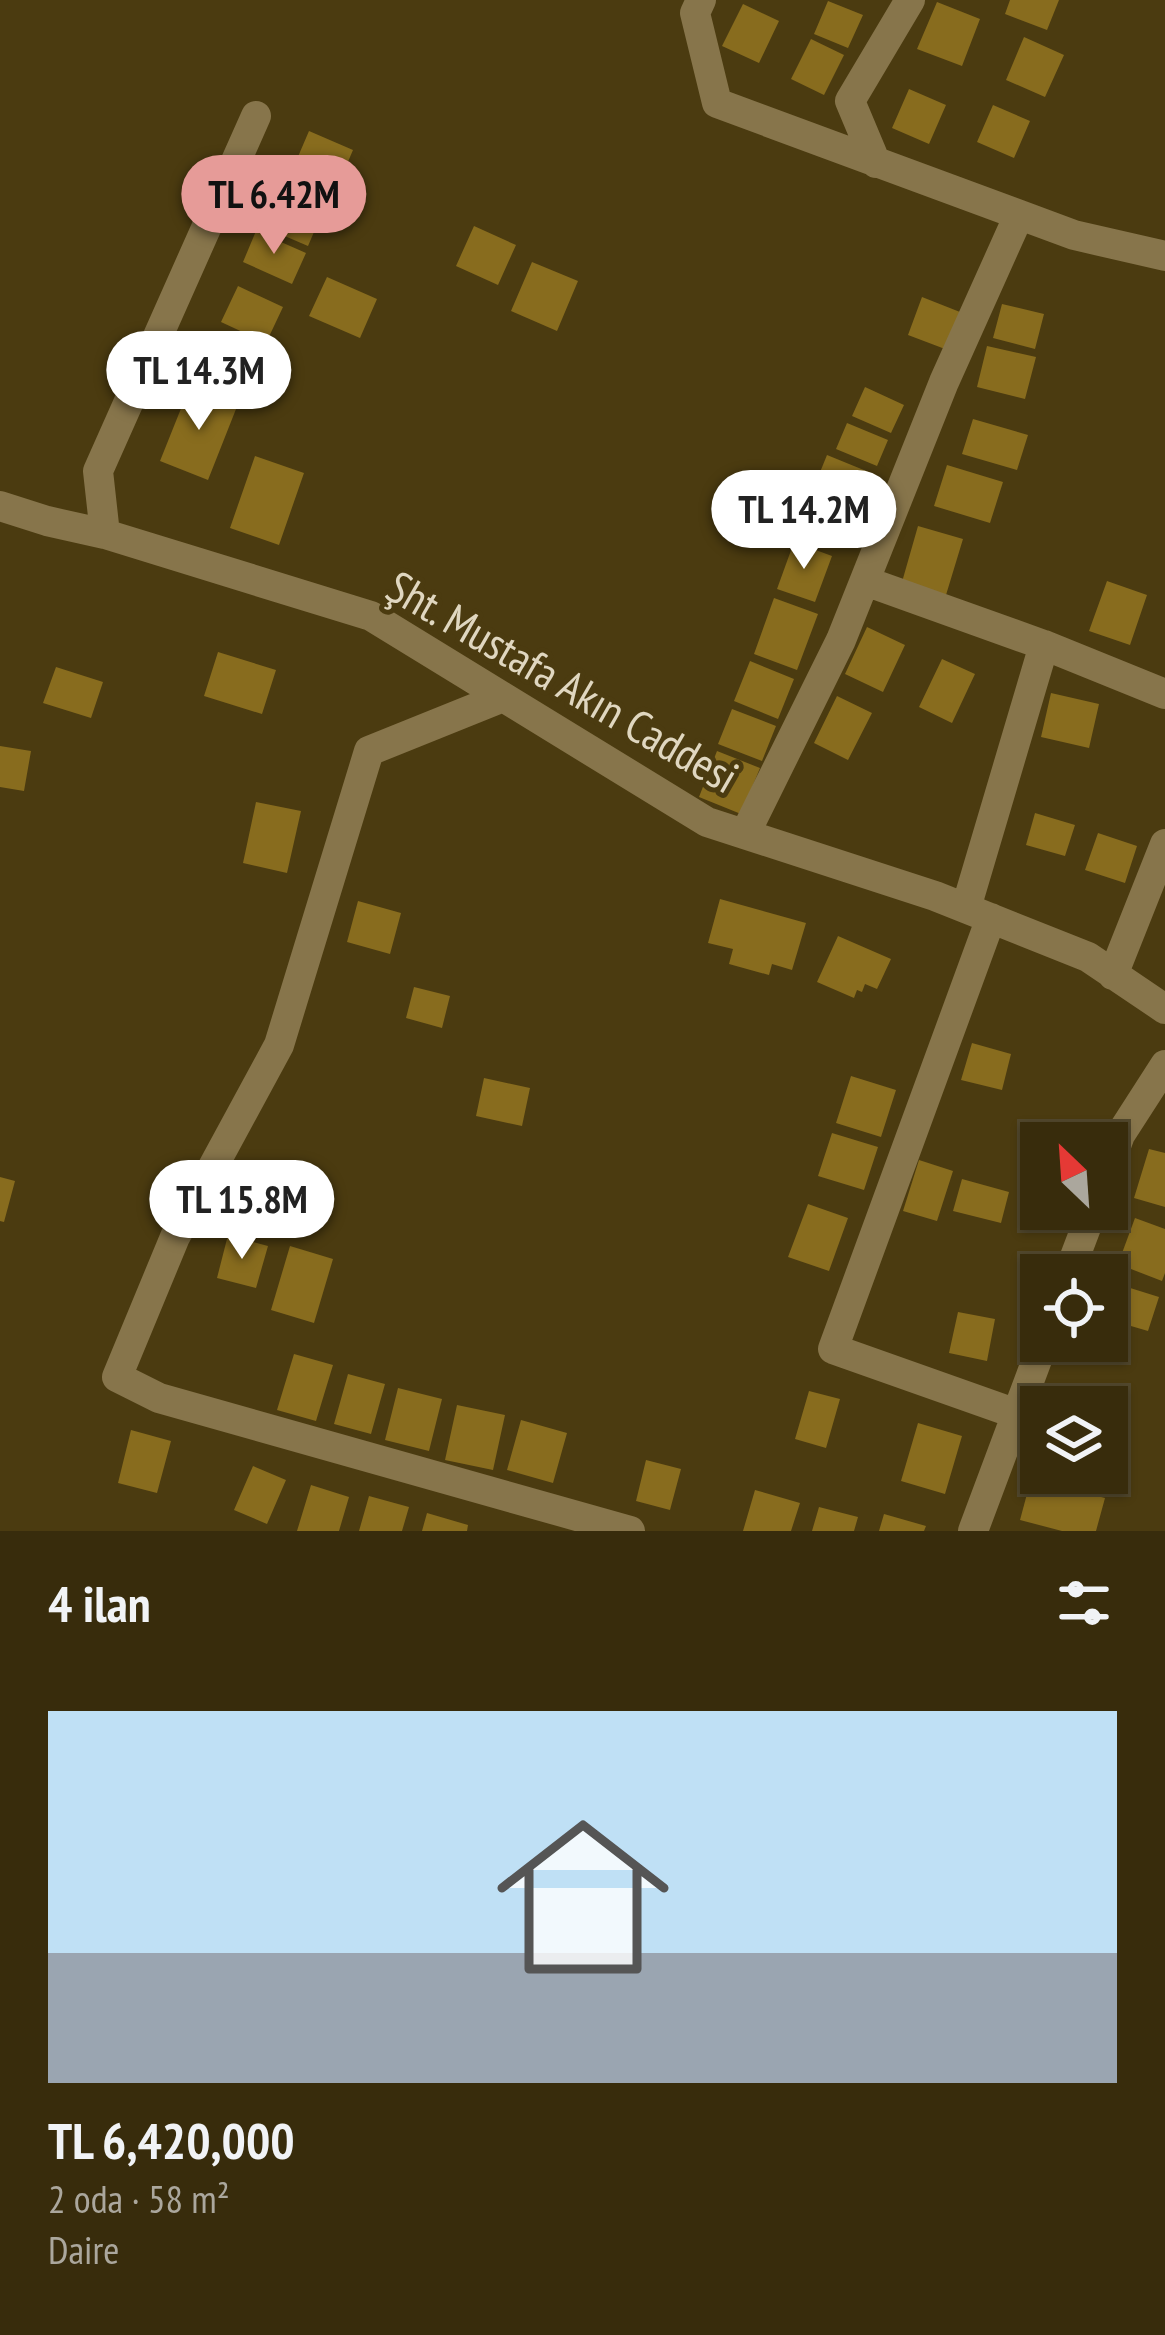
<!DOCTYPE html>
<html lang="tr">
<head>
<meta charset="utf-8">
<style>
  :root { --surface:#382c0c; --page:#3f3415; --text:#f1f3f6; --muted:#aba79d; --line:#52482d; --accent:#e69b98 }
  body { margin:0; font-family:"PT Sans Narrow",sans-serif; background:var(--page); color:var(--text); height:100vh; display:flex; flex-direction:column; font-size:45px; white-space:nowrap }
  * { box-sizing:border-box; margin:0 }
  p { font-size:39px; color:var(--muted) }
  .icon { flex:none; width:66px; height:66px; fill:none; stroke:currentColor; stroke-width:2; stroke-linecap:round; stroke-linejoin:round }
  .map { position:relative; height:1531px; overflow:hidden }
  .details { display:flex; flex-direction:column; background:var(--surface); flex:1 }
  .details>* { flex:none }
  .needle { width:78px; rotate:335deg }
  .fabs { position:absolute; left:1020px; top:1122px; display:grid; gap:24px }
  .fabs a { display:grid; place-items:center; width:108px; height:108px; border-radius:0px; background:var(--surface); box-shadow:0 3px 9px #0004,0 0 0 3px var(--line); font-size:60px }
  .price { position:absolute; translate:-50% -102px; padding:0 27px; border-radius:42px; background:#fff; color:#222; font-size:39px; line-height:78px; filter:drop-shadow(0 3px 6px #0008) }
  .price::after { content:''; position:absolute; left:50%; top:72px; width:36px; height:27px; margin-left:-18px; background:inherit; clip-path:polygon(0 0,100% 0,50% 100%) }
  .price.selected { background:var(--accent); color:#111 }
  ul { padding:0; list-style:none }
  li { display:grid; align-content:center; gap:24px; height:636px; padding:0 48px }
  li span { display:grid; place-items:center; height:372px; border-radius:0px; color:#555 }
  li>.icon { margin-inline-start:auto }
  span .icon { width:216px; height:216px; fill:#fffc; stroke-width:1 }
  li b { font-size:51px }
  h2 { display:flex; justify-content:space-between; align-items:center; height:144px; padding:0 48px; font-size:51px }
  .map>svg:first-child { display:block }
  .building { fill:#886c1e }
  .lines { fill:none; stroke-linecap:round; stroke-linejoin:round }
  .street { stroke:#87754b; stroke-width:30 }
  .labels { text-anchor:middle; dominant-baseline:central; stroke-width:10; stroke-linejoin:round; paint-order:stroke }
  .street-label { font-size:45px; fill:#e0d7c0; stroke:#4b3b10 }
</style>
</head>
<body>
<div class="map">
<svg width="1165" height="1531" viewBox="0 0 1165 1531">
  <rect width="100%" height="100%" fill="#4b3b10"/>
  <path class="building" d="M1010,0H1059L1047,30L1005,14Z
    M828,1L863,15L848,48L814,34Z
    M937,2L980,19L962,66L917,49Z
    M743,4L779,21L759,63L722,46Z
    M1024,37L1064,55L1045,97L1006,80Z
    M811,39L844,55L824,95L791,79Z
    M909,89L946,105L929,144L892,128Z
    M993,105L1030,121L1014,158L977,142Z
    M309,131L353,150L338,185L294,166Z
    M274,190L323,211L308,246L259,225Z
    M474,226L516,245L498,285L456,266Z
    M256,231L306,253L292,284L243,262Z
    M532,262L578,281L557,331L511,311Z
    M327,277L377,299L360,338L309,316Z
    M238,286L283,307L266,343L221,322Z
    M922,297L960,312L945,349L908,335Z
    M1002,304L1044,314L1035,349L993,338Z
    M987,346L1036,357L1025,399L977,387Z
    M190,386L238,404L208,480L160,461Z
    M865,387L904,405L891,433L852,416Z
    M973,419L1028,435L1017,470L962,454Z
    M847,423L888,440L877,466L836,449Z
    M827,455L876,475L863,506L814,487Z
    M255,456L304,473L279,545L230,528Z
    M947,465L1003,482L990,523L934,506Z
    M812,500L849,514L836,548L799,533Z
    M918,526L963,539L946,595L902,582Z
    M794,542L832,556L815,602L777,589Z
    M1107,581L1147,595L1130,645L1089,631Z
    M774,598L818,614L797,670L754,654Z
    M867,627L905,645L883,692L845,674Z
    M218,652L276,670L262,714L204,696Z
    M942,659L975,674L952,723L919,707Z
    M750,661L794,679L778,719L734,701Z
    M56,667L103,682L91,718L43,703Z
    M1051,693L1099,704L1089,748L1041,737Z
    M837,696L872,713L848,760L814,743Z
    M732,709L776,726L762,761L718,744Z
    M0,746L31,751L24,791L0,787Z
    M717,751L760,768L741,814L699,797Z
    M256,802L301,811L287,873L243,863Z
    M1035,813L1075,825L1065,856L1026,845Z
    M1098,833L1137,846L1125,883L1085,870Z
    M720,899L806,923L792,970L772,964L769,975L729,964L733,949L708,943Z
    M358,901L401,913L390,954L347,942Z
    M838,936L891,959L877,989L865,984L862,992L857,990L854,998L817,982Z
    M414,987L450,996L442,1028L406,1018Z
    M972,1043L1011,1054L1002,1090L961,1080Z
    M851,1076L896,1090L881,1137L836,1123Z
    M484,1078L530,1088L522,1126L476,1116Z
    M832,1133L878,1147L864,1190L818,1176Z
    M1024,1143L1041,1147V1184L1017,1178Z
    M1149,1149L1165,1153V1207L1134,1198Z
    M919,1160L953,1171L937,1221L903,1211Z
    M0,1177L15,1181L4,1222L0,1221Z
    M962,1179L1009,1192L1001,1223L953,1211Z
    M808,1204L848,1218L829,1271L788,1257Z
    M1135,1218L1165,1229V1273L1162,1281L1118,1264Z
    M228,1235L268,1246L256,1288L217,1278Z
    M290,1246L333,1259L314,1323L271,1310Z
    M1111,1282L1159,1297L1148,1331L1107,1319V1294Z
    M958,1312L995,1319L987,1361L949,1353Z
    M294,1354L333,1365L316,1421L277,1410Z
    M348,1374L385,1384L371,1434L334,1424Z
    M398,1388L442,1399L429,1451L385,1440Z
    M809,1391L840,1399L826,1448L795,1439Z
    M457,1405L505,1415L493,1470L445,1460Z
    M521,1420L567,1433L553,1483L507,1470Z
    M918,1423L962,1436L945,1494L901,1481Z
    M131,1430L171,1441L157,1493L118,1483Z
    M646,1460L681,1469L670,1510L636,1501Z
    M253,1466L286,1480L267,1524L234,1510Z
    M1031,1479L1105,1498L1096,1531H1062L1020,1520Z
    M311,1485L349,1497L339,1531H297Z
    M755,1490L800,1503L791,1531H743Z
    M369,1496L409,1507L402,1531H359Z
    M819,1507L858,1517L854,1531H812Z
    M427,1513L468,1525L467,1531H422Z
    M884,1514L926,1526L924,1531H879Z"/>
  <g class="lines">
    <path class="street" d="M701,0L695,13L717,103L1074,235L1165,256
      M876,163L850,101L910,0
      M0,506L47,521L105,534L371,616L707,822L935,896L1088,957L1165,1009
      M105,534L98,471L256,116
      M865,581L1044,645L1165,694
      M503,697L369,751L279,1045L175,1237L117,1377L159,1398L630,1531
      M745,834L841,640L944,382L1019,215
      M966,908L1044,645
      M991,918L833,1349L1017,1414
      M1113,975L1165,844
      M1107,1171L1120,1135L1165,1065
      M1068,1275L1093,1209
      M973,1531L1044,1341"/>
  </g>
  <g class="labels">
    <g class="street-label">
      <text transform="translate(563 681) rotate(30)">Şht. Mustafa Akın Caddesi</text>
    </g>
  </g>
</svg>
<div class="fabs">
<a><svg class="needle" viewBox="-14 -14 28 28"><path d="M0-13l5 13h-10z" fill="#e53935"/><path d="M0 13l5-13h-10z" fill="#aba79d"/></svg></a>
<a><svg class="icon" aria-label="locate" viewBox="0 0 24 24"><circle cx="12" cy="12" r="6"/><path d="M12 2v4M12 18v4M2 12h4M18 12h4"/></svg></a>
<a><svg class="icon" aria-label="layers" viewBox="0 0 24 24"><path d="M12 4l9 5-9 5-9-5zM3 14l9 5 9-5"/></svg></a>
</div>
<b class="price selected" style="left:274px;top:257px">TL 6.42M</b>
<b class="price" style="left:199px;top:433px">TL 14.3M</b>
<b class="price" style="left:804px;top:572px">TL 14.2M</b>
<b class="price" style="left:242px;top:1262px">TL 15.8M</b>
</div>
<section class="details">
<h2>4 ilan<svg class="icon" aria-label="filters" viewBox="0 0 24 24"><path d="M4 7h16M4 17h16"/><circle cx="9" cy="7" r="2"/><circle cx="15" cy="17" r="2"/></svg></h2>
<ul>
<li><span style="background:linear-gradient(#bfe0f5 65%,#9aa5b1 0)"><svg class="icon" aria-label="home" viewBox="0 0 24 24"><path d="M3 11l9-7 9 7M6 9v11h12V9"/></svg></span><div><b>TL 6,420,000</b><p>2 oda · 58 m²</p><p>Daire</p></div></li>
</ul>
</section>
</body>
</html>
